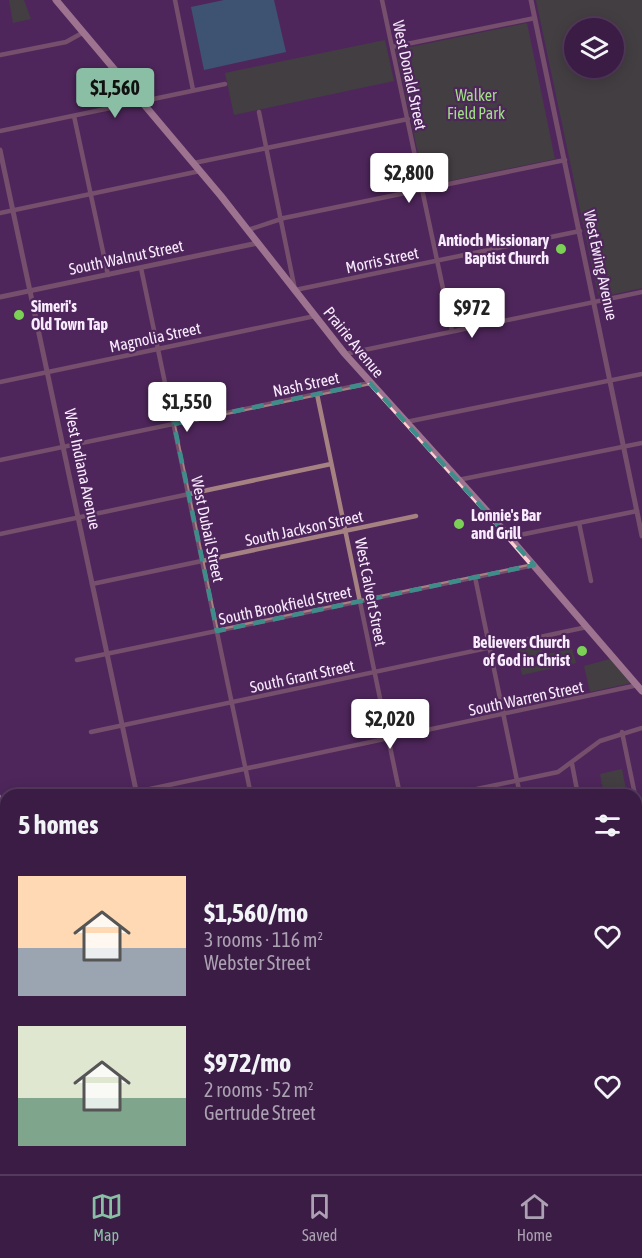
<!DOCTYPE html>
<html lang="en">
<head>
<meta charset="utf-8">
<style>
  :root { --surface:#3a1c44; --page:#41254b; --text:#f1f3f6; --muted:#aba1b2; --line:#543a5d; --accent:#8abfa5 }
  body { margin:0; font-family:"Asap Condensed",sans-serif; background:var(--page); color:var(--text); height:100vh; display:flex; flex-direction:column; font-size:22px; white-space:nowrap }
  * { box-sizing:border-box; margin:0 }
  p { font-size:20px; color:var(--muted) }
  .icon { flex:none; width:33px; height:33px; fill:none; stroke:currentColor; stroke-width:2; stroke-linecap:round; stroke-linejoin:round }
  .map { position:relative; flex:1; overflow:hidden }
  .sheet { position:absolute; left:0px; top:789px; width:642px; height:386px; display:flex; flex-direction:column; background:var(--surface); border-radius:18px 18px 0 0; box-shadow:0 3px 15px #0003,0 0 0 2px var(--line) }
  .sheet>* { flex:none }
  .buttons { position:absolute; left:564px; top:18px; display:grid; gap:12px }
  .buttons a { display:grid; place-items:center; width:60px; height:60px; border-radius:50%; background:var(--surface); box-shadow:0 3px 15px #0003,0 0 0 2px var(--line); font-size:30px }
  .price { position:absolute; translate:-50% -51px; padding:0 14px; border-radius:6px; background:#fff; color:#222; font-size:20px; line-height:39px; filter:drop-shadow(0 2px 3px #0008) }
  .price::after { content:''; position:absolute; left:50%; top:36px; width:18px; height:14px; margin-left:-9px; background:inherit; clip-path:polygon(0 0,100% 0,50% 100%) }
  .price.on { background:var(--accent); color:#111 }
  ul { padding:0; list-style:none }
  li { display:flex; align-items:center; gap:18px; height:150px; padding:0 18px }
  li span { display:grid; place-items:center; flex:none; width:168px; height:120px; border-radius:0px; color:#555 }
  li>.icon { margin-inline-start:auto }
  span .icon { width:72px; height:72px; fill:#fffc; stroke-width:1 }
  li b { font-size:26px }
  h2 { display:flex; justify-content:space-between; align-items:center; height:72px; padding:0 18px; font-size:26px }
  .menu { display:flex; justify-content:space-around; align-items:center; height:84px; border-top:2px solid var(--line); background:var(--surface); font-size:16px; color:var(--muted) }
  .menu a { display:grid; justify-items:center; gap:3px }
  .menu .on { color:var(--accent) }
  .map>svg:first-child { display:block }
  .green { fill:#355c24; fill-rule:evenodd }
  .water { fill:#298a8c }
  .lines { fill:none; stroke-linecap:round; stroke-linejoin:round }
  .minor { stroke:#a58181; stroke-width:4.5 }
  .tertiary { stroke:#a58181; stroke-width:5 }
  .primary { stroke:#fcd0d0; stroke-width:7 }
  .rail { stroke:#d8c5de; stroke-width:1.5; stroke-dasharray:12 6; stroke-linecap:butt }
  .marked { fill:none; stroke:#3e8d8b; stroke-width:4.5; stroke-dasharray:12 8; stroke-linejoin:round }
  .poi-dot { fill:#7bd156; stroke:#4e265b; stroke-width:2 }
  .labels { text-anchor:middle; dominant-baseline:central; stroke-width:4.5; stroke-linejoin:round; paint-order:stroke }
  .street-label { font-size:16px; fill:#f9ebfe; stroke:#4e265b }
  .park-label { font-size:16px; fill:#9fe085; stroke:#4e265b }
  .poi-label { font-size:16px; font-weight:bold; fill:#f9ebfe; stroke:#4e265b; text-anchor:end }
</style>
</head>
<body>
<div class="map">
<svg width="642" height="1174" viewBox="0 0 642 1174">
  <rect width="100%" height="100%" fill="#4e265b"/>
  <path class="green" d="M9,0H24L31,19L13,23Z
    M536,0H642V288L601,297L598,295ZM574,28H614V68H574Z
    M527,23L555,159L425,186L396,50Z
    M385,40L394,81L234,115L225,73Z
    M534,645L547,654L572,649L576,663L522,675L517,648Z
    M610,659L631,683L590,692L584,666Z
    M622,769L627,795H604L600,774Z
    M638,829L642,850V883L636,884Z
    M0,835L6,862V1012L0,1013Z
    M642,923V960L636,961V924Z
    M642,1152V1174H539L540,1169L636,1168V1153Z"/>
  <path class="water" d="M224,0H274L286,52L204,70L191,7Z"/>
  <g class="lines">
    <path class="minor" d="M175,0L193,90
      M382,0L452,331
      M392,47L535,18
      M0,55L66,42L84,32
      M259,112L295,290L580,231
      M74,116L108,275
      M0,131L225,84
      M194,163L408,119
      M0,213L200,171
      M248,230L284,218L565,160
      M141,268L251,795
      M345,354L642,292
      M0,382L315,316
      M317,394L400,795
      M406,422L642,374
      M0,460L370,383
      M458,480L642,443
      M579,523L591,581
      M0,534L331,464
      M510,537L637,511
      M475,577L520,795
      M92,584L416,516
      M77,660L534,565
      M91,732L587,627
      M622,732L635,795
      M572,764L578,795
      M136,792L638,685
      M448,795L558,772L600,741L642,728
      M636,799L642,828
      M636,968L642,966
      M636,1042L642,1041
      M636,1115L642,1114"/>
    <path class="tertiary" d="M531,0L642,536
      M0,150L137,795
      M0,297L258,243
      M636,891L642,890
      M0,1021L6,1020
      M477,1168L478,1174"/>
    <path class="primary" d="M56,0L221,196L345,354L486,510L642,691"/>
    <path class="rail" d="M0,795L6,823
      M79,1168L80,1174
      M88,1168L89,1174
      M192,1168L194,1174
      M283,1174V1168"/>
  </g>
  <path d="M0 0H642V1174H0ZM370,383L534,565L217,631L174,424Z" fill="#4e265b" fill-opacity=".55" fill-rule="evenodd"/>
  <path class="marked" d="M370,383L534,565L217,631L174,424Z"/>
  <g class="poi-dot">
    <circle cx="561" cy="249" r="6"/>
    <circle cx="19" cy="315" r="6"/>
    <circle cx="459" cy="524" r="6"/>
    <circle cx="582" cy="651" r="6"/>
  </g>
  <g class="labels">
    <g class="street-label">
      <text transform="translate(410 75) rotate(78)">West Donald Street</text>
      <text transform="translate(126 257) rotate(-12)">South Walnut Street</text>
      <text transform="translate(382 260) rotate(-12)">Morris Street</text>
      <text transform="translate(601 265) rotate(78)">West Ewing Avenue</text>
      <text transform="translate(155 337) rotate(-12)">Magnolia Street</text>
      <text transform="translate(354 342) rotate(51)">Prairie Avenue</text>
      <text transform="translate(306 384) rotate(-12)">Nash Street</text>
      <text transform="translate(83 469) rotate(78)">West Indiana Avenue</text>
      <text transform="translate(304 528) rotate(-12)">South Jackson Street</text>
      <text transform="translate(208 529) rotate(78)">West Dubail Street</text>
      <text transform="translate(371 592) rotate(79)">West Calvert Street</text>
      <text transform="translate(285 605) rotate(-12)">South Brookfield Street</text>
      <text transform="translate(302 676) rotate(-12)">South Grant Street</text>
      <text transform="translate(526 698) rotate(-12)">South Warren Street</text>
    </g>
    <g class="park-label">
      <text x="476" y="95">Walker<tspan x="476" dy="18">Field Park</tspan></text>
    </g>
    <g class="poi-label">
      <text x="549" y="240">Antioch Missionary<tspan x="549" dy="18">Baptist Church</tspan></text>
      <text x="31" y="306" text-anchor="start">Simeri's<tspan x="31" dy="18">Old Town Tap</tspan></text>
      <text x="471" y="515" text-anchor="start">Lonnie's Bar<tspan x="471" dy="18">and Grill</tspan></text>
      <text x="570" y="642">Believers Church<tspan x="570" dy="18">of God in Christ</tspan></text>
    </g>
  </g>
</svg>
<div class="buttons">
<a><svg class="icon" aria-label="layers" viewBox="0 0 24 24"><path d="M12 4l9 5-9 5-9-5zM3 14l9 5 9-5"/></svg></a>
</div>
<b class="price on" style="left:115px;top:119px">$1,560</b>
<b class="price" style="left:409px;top:204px">$2,800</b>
<b class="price" style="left:472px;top:339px">$972</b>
<b class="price" style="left:187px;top:433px">$1,550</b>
<b class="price" style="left:390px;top:750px">$2,020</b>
<section class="sheet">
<h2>5 homes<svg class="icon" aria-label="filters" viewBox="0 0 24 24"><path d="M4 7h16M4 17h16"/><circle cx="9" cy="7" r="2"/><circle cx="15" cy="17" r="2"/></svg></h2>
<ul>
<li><span style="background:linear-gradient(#ffd9b3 60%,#9aa5b1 0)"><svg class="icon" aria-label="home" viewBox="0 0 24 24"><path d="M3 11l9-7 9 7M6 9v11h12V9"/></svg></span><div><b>$1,560/mo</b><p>3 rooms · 116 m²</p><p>Webster Street</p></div><svg class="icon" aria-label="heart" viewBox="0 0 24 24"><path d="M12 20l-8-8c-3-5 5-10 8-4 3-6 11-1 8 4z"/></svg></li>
<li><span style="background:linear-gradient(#dfe7d0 60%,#7fa58c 0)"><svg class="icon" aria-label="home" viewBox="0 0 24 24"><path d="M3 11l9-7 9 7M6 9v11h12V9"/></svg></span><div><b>$972/mo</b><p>2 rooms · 52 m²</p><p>Gertrude Street</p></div><svg class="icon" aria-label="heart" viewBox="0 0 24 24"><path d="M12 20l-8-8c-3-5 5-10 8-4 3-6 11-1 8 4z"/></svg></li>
</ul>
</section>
</div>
<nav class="menu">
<a class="on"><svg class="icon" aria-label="map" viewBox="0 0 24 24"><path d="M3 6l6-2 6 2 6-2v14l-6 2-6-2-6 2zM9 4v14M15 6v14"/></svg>Map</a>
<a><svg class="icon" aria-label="saved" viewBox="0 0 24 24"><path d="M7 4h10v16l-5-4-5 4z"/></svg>Saved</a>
<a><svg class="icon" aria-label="home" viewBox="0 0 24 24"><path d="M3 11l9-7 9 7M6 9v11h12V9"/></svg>Home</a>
</nav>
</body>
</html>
